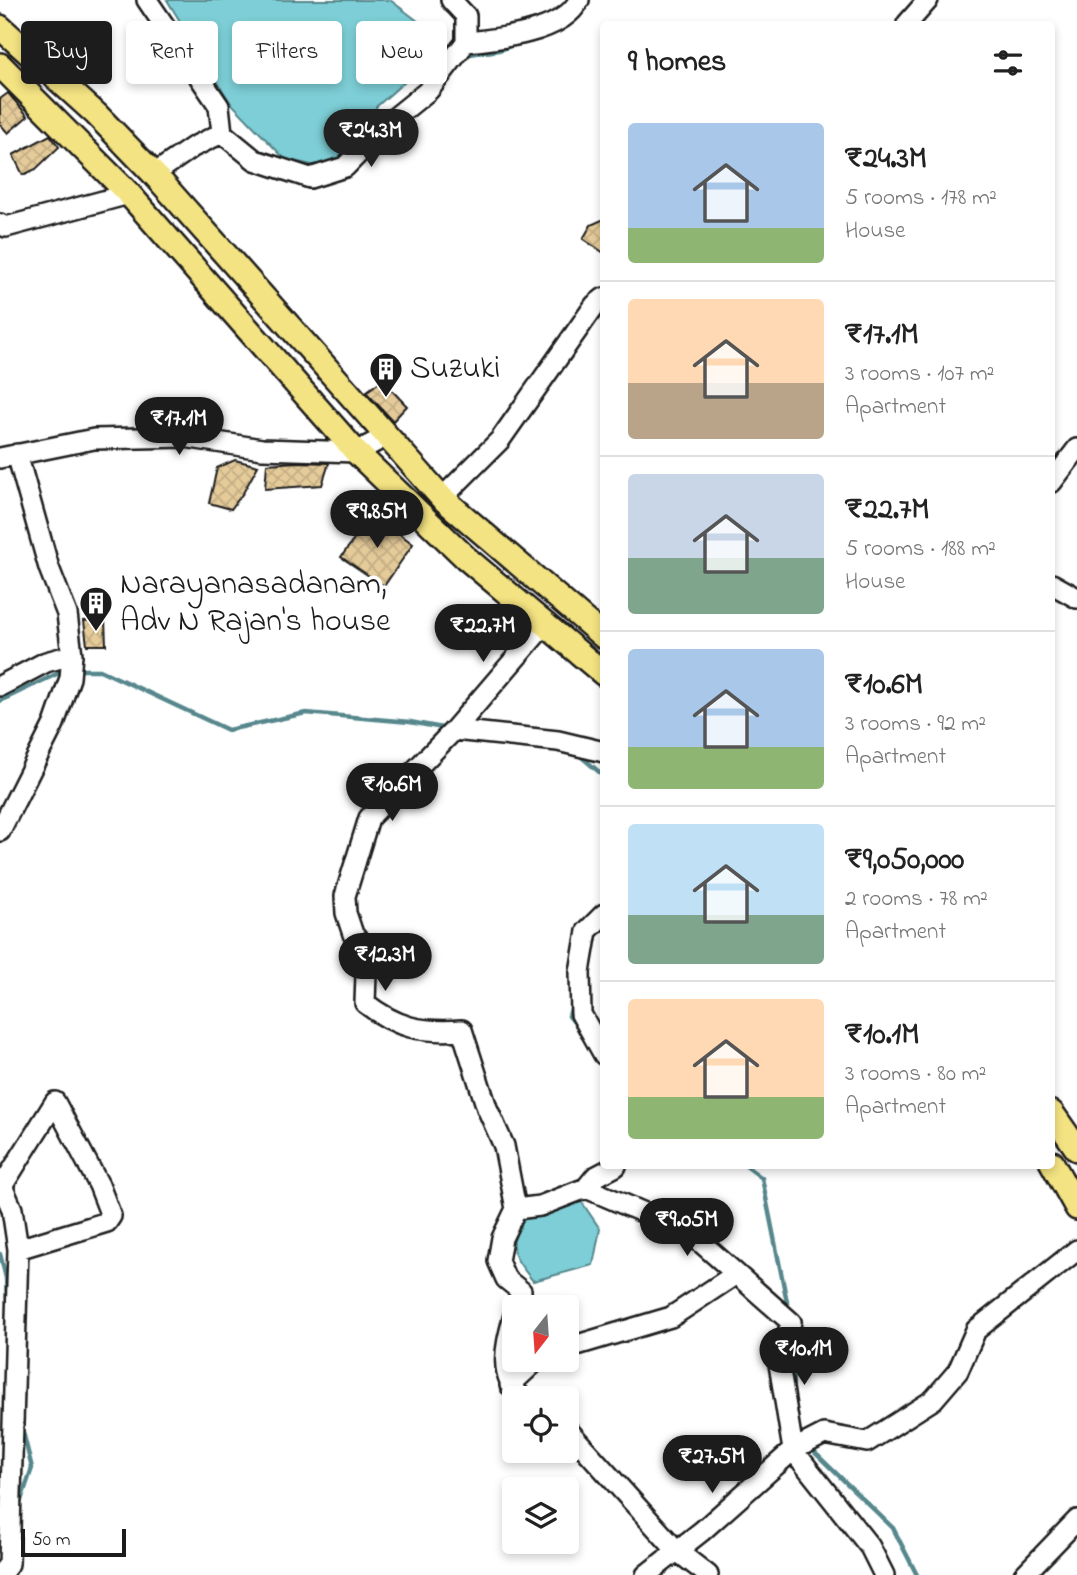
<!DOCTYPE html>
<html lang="en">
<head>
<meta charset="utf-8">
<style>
  :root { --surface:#fff; --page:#f2f2f2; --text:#222; --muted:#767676; --line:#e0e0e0; --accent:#1c1c1c }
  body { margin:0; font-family:"Indie Flower",sans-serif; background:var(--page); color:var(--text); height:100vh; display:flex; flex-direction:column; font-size:26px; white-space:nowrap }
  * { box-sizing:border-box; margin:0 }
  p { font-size:23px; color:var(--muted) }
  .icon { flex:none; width:38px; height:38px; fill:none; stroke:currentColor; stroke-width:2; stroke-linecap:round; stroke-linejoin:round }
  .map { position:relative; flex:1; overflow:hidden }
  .side { position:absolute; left:600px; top:21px; width:455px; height:1148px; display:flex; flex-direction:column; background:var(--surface); border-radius:7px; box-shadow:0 4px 10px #0003 }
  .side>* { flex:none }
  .banner { position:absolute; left:21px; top:21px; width:474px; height:63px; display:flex; gap:14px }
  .needle { width:46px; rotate:197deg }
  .buttons { position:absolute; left:502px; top:1295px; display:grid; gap:14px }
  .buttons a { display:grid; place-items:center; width:77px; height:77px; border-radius:7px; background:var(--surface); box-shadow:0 4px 10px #0003; font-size:35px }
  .scale { position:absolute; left:21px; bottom:18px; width:105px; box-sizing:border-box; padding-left:7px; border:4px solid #1c1c1c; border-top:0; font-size:19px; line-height:24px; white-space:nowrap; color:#1c1c1c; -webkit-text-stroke:5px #fff; paint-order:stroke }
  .price { position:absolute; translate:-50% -60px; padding:0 16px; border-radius:24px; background:var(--accent); color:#fff; font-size:23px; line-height:46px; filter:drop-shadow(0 2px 4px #0008) }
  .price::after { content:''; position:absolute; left:50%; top:42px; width:21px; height:16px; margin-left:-10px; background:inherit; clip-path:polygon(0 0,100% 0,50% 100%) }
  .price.on { background:#222; color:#fff }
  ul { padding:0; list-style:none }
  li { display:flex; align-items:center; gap:21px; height:175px; padding:0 28px }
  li+li { border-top:2px solid var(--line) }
  li span { display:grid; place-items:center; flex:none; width:196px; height:140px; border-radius:7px; color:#555 }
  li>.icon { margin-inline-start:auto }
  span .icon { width:84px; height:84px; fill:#fffc; stroke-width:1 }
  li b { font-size:30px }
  h2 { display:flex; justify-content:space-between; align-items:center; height:84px; padding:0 28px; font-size:30px }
  .pill { padding:0 24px; border-radius:7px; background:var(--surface); box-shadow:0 4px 10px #0003; font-size:24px; line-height:63px }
  .pill.on { background:var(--accent); color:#fff }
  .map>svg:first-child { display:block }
  .water { fill:#7dced6; stroke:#56878c; stroke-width:2 }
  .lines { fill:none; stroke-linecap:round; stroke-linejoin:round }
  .stream { stroke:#56878c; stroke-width:4.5 }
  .building { fill:url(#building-cross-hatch); stroke:#1c1c1c; stroke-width:2 }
  .minor-casing { stroke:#1c1c1c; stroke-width:24 }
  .major-casing { stroke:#1c1c1c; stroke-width:28 }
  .minor { stroke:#fff; stroke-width:19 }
  .major { stroke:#f4e382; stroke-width:23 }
  .labels { text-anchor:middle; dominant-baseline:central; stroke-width:7; stroke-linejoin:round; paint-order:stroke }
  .poi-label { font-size:32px; fill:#1c1c1c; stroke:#fff; text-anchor:start }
</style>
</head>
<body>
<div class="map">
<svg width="1077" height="1575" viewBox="0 0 1077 1575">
  <defs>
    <pattern id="building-cross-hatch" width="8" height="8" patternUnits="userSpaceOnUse" patternTransform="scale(1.75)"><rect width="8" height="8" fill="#e5cb9a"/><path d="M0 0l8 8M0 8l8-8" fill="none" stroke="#c4ae84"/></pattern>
  </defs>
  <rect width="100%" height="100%" fill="#fff"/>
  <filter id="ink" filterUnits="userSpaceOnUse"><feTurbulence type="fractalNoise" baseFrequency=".0143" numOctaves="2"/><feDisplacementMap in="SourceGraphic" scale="14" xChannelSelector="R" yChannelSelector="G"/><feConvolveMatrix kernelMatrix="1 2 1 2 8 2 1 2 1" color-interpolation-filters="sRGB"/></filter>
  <g filter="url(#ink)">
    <path class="water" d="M167,0H390L455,49L443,61L437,57L430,59L376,107L378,124L372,130L366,120L359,121L355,142L329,166L321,167L285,159L230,102Z
      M581,1201L600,1229L593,1265L533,1281C506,1248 508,1246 530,1210L557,1208Z"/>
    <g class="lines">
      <path class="stream" d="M463,56C480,50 500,54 515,43
        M77,670H100L228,730L306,713L410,722L448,729
        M0,701L65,670
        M578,754L604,776
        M573,1001L569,1016L578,1027
        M746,1166L762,1178L789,1312
        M0,1254L6,1278L7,1302
        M792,1348L793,1396
        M809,1447L893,1528L917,1575
        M20,1503L32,1468L22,1428"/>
    </g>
    <path class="building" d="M8,93L28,116L8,133L0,124V99Z
      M50,135L59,147L36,169L23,175L13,155Z
      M604,219V253L583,239L591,225Z
      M382,380L407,406L393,421L366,392Z
      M235,460L258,466L243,493L231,509L209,503L217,468Z
      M297,462L329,463L322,485L265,489L267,464Z
      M373,514L413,544L384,586L341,557Z
      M105,619L106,645H87L84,621Z"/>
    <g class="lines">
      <defs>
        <path id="minor" d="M147,0L219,106L222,133
          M907,24L928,0
          M466,42C498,39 563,33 579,0
          M154,174L193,147L222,133L255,160L310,178L345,167L387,124L429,90L466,42V16L451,0
          M0,224L6,227L129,194
          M0,458L94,439L184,437L262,449L356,452L385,437
          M1052,482L1077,449
          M442,498L500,440L595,305L604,298
          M1052,584L1077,598
          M0,686L46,662L72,655
          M454,730L558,741L604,752
          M0,831L54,724L70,678L72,655L67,614L49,568L17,454
          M604,914L587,931L580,972L581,1014L604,1055
          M0,1181L12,1209L18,1249L9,1564L0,1575
          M3,1185L55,1102L99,1185L111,1216L107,1222L18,1249
          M586,1188L689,1232L791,1322L779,1364L793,1450L870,1547L884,1575
          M516,1209L540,1206L586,1188L595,1177L616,1166
          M517,1307L521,1291L506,1279L498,1261L502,1238L516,1209L504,1146L487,1108L462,1030C421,1033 397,1028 365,1003L366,974L372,958L353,934L346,913L345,896L369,818L454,730L544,625
          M514,1315C506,1346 497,1374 522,1398
          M567,1348L671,1317L736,1274
          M510,1385L537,1360
          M567,1429L677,1551L708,1575
          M646,1575L702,1531L793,1450L824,1434L867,1442L933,1400L958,1371L976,1330L1077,1250
          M1024,1575L1077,1520"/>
        <path id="major" d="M0,27L96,114L154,174L442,498L604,637
          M0,65L129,194L356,452L466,558L604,674
          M1052,1113L1077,1149
          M1052,1163L1077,1208"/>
      </defs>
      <use href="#minor" class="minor-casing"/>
      <use href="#major" class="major-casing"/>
      <use href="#minor" class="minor"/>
      <use href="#major" class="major"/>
    </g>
  </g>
  <defs>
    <symbol id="building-pin" viewBox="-11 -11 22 30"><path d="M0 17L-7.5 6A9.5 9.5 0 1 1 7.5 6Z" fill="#1c1c1c" stroke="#fff"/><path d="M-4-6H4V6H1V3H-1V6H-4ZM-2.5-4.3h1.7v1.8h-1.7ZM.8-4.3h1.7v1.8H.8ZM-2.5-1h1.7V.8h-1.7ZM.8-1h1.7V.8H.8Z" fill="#fff"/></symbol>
  </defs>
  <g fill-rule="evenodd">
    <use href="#building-pin" x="367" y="350" width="38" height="52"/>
    <use href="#building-pin" x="77" y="584" width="38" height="52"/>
  </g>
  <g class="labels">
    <g class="poi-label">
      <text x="410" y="369">Suzuki</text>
      <text x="120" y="585">Narayanasadanam,<tspan x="120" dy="37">Adv N Rajan's house</tspan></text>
    </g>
  </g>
</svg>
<div class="buttons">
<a><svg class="needle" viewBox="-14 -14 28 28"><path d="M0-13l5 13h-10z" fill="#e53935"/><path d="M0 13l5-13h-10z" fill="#767676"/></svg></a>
<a><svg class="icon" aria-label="locate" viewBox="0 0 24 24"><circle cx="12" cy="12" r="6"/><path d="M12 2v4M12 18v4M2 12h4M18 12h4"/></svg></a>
<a><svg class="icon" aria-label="layers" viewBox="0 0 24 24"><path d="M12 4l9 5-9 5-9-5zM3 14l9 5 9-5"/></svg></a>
</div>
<div class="scale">50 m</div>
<b class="price on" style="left:371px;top:169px">₹24.3M</b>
<b class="price" style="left:179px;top:457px">₹17.1M</b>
<b class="price" style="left:377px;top:550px">₹9.85M</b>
<b class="price" style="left:483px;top:664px">₹22.7M</b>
<b class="price" style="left:392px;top:823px">₹10.6M</b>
<b class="price" style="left:385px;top:993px">₹12.3M</b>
<b class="price" style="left:687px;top:1258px">₹9.05M</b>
<b class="price" style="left:804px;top:1387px">₹10.1M</b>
<b class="price" style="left:712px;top:1495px">₹27.5M</b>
<div class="banner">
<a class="pill on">Buy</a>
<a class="pill">Rent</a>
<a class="pill">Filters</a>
<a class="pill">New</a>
</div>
<section class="side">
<h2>9 homes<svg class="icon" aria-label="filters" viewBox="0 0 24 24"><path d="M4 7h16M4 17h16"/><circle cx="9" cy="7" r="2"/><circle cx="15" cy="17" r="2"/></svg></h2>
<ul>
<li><span style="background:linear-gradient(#a9c7e8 75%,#8fb573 0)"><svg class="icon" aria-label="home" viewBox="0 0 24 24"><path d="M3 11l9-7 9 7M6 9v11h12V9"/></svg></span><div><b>₹24.3M</b><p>5 rooms · 178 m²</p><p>House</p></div></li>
<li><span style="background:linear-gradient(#ffd9b3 60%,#b9a48a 0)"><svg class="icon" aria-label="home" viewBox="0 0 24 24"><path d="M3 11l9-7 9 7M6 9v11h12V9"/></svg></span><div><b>₹17.1M</b><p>3 rooms · 107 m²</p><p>Apartment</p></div></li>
<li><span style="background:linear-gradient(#c9d6e8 60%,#7fa58c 0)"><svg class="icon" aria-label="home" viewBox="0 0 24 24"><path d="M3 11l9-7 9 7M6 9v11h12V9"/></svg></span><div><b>₹22.7M</b><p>5 rooms · 188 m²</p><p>House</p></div></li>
<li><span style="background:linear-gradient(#a9c7e8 70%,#8fb573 0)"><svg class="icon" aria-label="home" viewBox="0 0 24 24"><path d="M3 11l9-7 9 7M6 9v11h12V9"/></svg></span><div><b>₹10.6M</b><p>3 rooms · 92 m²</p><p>Apartment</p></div></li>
<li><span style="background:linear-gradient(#bfe0f5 65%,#7fa58c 0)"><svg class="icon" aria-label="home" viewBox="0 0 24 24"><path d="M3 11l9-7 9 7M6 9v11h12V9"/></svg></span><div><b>₹9,050,000</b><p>2 rooms · 78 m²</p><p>Apartment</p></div></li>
<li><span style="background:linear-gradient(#ffd9b3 70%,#8fb573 0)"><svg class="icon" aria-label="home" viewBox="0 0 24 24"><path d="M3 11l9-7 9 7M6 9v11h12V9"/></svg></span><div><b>₹10.1M</b><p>3 rooms · 80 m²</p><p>Apartment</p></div></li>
</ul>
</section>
</div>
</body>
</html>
